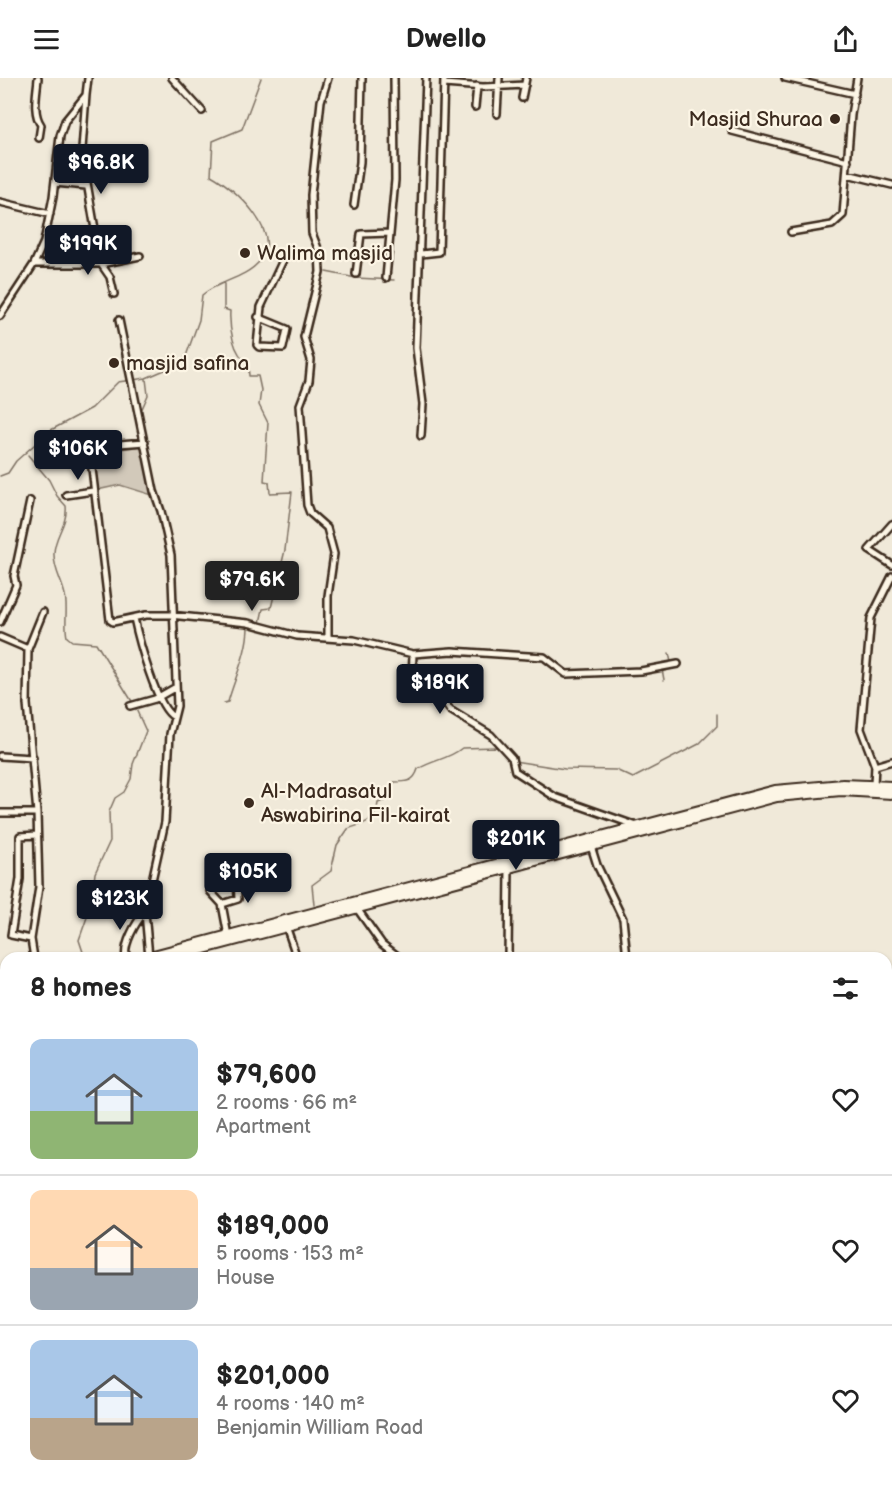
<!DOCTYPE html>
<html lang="en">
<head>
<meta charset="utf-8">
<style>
  :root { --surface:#fff; --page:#f6f6f6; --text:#222; --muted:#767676; --line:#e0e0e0; --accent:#111827 }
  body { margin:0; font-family:"Balsamiq Sans",sans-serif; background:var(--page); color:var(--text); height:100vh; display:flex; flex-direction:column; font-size:22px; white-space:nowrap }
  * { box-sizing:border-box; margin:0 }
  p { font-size:20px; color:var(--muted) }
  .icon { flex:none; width:33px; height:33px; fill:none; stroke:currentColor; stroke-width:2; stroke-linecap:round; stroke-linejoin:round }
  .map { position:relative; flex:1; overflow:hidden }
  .side { position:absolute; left:0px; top:874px; width:892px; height:536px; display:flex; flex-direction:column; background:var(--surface); border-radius:18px 18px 0 0; box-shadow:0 2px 4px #0004 }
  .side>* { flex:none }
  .price { position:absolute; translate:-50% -51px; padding:0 14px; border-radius:6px; background:var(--accent); color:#fff; font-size:20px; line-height:39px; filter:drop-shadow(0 2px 3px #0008) }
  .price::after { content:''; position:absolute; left:50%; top:36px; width:18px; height:14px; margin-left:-9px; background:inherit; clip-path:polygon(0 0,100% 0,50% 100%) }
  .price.selected { background:#222; color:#fff }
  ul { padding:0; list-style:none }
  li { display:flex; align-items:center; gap:18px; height:150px; padding:0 30px }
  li+li { border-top:2px solid var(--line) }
  li span { display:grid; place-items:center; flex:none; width:168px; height:120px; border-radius:12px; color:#555 }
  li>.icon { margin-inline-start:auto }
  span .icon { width:72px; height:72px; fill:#fffc; stroke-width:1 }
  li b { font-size:26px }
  h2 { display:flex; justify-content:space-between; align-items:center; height:72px; padding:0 30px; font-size:26px }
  header { display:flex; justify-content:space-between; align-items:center; height:78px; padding:0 30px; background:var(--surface); font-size:27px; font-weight:600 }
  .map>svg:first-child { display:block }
  .green { fill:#d2c9ba; stroke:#867a6c; stroke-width:1.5 }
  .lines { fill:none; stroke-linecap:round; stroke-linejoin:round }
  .stream { stroke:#7e7163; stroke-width:1.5 }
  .minor-casing { stroke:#3b2a1e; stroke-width:10 }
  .secondary-casing { stroke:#3b2a1e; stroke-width:12 }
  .minor { stroke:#fcf5e5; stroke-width:5 }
  .secondary { stroke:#fcf5e5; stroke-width:8 }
  .poi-dot { fill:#3b2a1e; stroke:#fcf5e5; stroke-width:2 }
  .labels { text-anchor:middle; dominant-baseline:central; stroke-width:4.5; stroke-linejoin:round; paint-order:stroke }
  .poi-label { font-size:21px; fill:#3b2a1e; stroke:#fcf5e5; text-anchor:start }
</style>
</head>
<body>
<header><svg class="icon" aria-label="menu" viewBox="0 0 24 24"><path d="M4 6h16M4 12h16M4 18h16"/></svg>Dwello<svg class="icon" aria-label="share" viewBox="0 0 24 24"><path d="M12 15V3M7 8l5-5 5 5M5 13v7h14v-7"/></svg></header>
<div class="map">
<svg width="892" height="1409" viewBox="0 0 892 1409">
  <rect width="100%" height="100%" fill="#f0e9d9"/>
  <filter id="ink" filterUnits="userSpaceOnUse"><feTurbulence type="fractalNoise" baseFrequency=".0167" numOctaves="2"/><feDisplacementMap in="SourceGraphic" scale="12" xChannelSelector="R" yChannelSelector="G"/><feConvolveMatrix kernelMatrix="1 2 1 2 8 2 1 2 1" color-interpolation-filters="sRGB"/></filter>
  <g filter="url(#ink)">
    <path class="green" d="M143,368L152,417L120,407L97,412L95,374Z"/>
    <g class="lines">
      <path class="stream" d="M326,194L356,200L394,202
        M224,206V231L230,233C229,249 233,276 248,285L249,298H258L261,312L259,327L268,345L264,403L269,404L270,415L292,414L285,472L271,530L263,531L260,545
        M145,357L141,333L148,317L146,301
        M28,377L49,402L57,418L66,428C68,447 53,459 54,477C54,492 62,503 65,517C68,531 64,545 67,559L72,563L96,565L133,625
        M0,398L8,395L16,383L51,352L92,330L118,304L146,300L181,285L186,278L199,242L202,217C218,203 244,201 259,184C285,156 235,110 211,97L213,63L242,51L261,0
        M669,575L671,584
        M662,591L664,602
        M224,625L228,624C235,599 248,574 248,548
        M514,683L565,691L616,692L633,700L699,666L717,648V636
        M314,827L312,807L331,793L337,767L348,751C363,745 376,745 378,725L388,721L394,704C407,704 414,704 418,691C433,682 449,681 462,670L496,669L504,675
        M85,880L79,862L91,828L95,795L110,763L109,734L115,720L124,714L131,701L133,686L146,653L135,629"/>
      <defs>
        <path id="minor" d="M38,0C37,15 32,34 41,47L39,60
          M172,0L202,33
          M785,0L855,16
          M444,6L483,9L525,7
          M86,17L81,85L85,93L101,186L110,199L114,216
          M522,20L526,0
          M475,29L477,8
          M497,36L499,0
          M732,53L848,83
          M847,96L892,107
          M55,105L86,108
          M0,124L50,136
          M354,127L360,84L362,0
          M791,154L832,147L843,137L851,37L857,0
          M421,176L439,174L444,0
          M34,186H101L140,178
          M356,196L361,156L389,155
          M386,200L395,102L394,0
          M0,238L34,186L44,164L53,119L60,58L65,43L86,17L88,0
          M258,239L287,251L283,270L259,269L257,267L261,229L283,182
          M119,242L154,413L161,433L171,477L177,628L170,656L165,744L145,834L149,879
          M421,358L423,326L416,270L426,0
          M145,364L93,368L90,374L110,542L113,544L146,537H170L248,545L297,558L354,562L413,576L452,573L544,579L566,596L641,593L678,586
          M66,417L93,413
          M892,446L869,472L892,487
          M134,540C138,559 157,632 174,639
          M0,544L16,507L14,498L30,423
          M0,559L28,571
          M328,559V518L334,476L327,450L310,435L307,427L300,327L309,303L311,282L304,259L320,194L319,173L312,155L311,117L321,23L328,0
          M413,576L412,601L417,609L427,617L444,623L450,632L491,657L512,680L515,693L555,719L637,748
          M130,628L155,621L176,609
          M0,678L33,680
          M875,688L892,683
          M874,706L875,688L861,651L871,540L892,498
          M0,735H37L39,809L31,861L34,880
          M37,735L27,626L28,571L43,534
          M591,768L597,787L623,841L627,880
          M210,813L222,826L228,858
          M222,826L238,821L237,799
          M358,832L382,866L400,880
          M286,848L297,880
          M31,861L11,857L20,801V758L37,757
          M126,880C123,867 135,845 145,834
          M508,880L509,789
          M886,971L892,973
          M886,1040H892
          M886,1130L892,1108
          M886,1306H892
          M0,1352L6,1353
          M59,1404L60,1409
          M313,1404L317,1409
          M516,1409V1404
          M858,1409L860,1404"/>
        <path id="secondary" d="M142,880L775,712L843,706L892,708
          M170,880L777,719L841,713L892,716
          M0,918L6,916
          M0,926L6,925"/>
      </defs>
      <use href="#minor" class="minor-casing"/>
      <use href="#secondary" class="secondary-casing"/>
      <use href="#minor" class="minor"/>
      <use href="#secondary" class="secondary"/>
    </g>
  </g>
  <g class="poi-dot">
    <circle cx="835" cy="41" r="6"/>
    <circle cx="245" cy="175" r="6"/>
    <circle cx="114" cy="285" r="6"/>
    <circle cx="249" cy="725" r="6"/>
  </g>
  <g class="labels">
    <g class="poi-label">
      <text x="823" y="41" text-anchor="end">Masjid Shuraa</text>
      <text x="257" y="175">Walima masjid</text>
      <text x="126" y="285">masjid safina</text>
      <text x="261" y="713">Al-Madrasatul<tspan x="261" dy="24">Aswabirina Fil-kairat</tspan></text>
    </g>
  </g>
</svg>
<b class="price" style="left:101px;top:117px">$96.8K</b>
<b class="price" style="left:88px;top:198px">$199K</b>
<b class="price" style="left:78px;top:403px">$106K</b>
<b class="price selected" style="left:252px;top:534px">$79.6K</b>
<b class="price" style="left:440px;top:637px">$189K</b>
<b class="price" style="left:516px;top:793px">$201K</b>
<b class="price" style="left:248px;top:826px">$105K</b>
<b class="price" style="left:120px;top:853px">$123K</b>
<section class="side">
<h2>8 homes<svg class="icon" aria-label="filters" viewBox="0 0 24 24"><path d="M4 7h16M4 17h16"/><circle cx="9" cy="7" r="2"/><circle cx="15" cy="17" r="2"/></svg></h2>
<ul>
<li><span style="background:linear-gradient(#a9c7e8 60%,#8fb573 0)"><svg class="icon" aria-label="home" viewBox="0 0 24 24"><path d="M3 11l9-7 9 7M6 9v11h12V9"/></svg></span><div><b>$79,600</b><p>2 rooms · 66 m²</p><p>Apartment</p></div><svg class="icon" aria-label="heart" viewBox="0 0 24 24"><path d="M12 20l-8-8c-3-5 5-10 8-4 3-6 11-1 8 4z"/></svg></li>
<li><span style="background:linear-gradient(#ffd9b3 65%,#9aa5b1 0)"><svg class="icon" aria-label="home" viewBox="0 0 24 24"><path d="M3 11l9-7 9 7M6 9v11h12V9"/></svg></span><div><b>$189,000</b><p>5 rooms · 153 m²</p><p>House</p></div><svg class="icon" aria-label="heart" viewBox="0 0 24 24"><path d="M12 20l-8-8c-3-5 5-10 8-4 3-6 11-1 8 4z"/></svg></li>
<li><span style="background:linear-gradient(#a9c7e8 65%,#b9a48a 0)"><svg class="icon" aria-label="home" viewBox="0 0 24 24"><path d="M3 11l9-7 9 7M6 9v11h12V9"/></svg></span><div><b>$201,000</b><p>4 rooms · 140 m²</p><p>Benjamin William Road</p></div><svg class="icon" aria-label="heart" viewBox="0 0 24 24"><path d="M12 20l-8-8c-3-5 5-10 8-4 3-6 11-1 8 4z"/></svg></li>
</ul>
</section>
</div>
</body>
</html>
